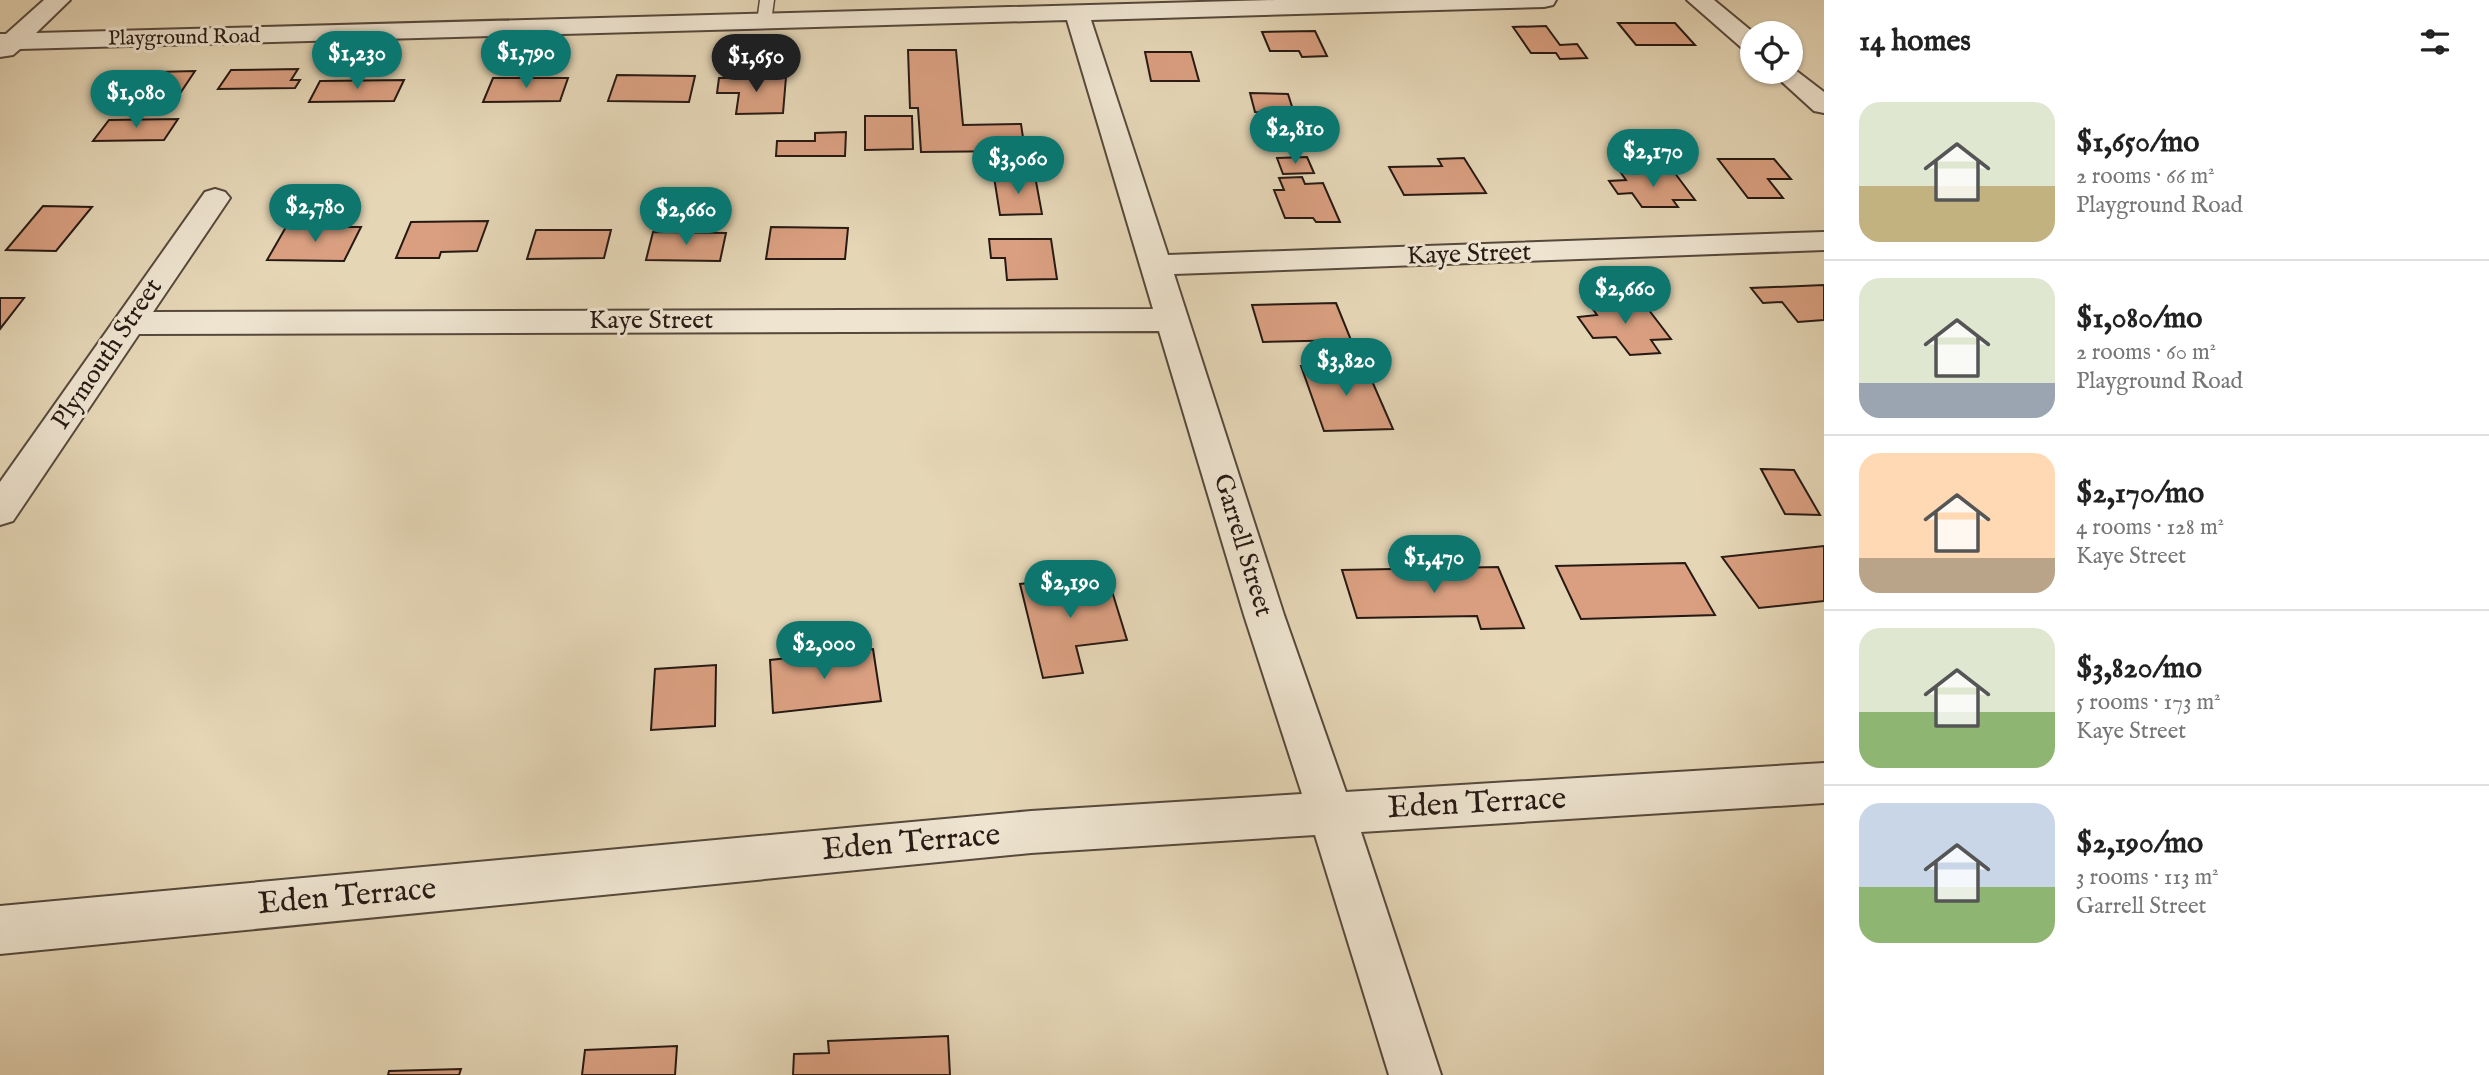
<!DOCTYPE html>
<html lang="en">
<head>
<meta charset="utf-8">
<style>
  :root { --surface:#fff; --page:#f6f6f6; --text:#222; --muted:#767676; --line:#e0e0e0; --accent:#0f766e }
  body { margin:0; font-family:"IM FELL English",serif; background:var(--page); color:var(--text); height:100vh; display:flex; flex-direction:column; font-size:26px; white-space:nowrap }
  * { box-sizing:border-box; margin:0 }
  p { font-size:23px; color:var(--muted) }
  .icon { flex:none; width:38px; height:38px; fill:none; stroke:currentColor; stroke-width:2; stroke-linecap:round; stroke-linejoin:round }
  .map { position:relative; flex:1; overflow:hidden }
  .drawer { display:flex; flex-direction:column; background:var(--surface); width:665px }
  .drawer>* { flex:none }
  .tools { position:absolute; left:1740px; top:21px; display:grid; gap:14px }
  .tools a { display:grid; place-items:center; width:63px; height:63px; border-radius:50%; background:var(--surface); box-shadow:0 2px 5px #0004; font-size:35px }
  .price { position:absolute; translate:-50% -60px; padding:0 16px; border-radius:24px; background:var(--accent); color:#fff; font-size:23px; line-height:46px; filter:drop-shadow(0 2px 4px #0008) }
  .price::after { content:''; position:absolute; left:50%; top:42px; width:21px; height:16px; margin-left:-10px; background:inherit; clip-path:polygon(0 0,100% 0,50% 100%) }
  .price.active { background:#222; color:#fff }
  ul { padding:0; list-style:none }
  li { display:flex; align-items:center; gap:21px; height:175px; padding:0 35px }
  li+li { border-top:2px solid var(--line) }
  li span { display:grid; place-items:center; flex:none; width:196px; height:140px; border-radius:21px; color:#555 }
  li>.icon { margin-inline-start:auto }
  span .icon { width:84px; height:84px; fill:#fffc; stroke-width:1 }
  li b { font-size:30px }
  h2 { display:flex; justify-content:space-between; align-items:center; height:84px; padding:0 35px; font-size:30px }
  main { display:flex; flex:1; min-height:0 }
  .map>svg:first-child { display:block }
  .building { fill:#d99f80; stroke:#271a14; stroke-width:2 }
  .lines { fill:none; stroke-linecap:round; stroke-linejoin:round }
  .service-casing { stroke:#56493c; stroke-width:3 }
  .minor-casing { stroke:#56493c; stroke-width:4 }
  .service { fill:#eee4d0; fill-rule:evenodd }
  .minor { fill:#eee4d0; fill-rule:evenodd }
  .labels { text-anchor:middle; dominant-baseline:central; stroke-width:6; stroke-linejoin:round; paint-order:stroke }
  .far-street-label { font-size:21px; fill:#271a14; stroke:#eee4d0 }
  .street-label { font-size:26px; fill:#271a14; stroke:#eee4d0 }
  .near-street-label { font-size:32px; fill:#271a14; stroke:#eee4d0 }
</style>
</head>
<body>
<main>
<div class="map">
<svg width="1824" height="1075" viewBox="0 0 1824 1075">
  <rect width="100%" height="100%" fill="#e5d6b6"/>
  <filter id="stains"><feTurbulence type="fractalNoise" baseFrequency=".00286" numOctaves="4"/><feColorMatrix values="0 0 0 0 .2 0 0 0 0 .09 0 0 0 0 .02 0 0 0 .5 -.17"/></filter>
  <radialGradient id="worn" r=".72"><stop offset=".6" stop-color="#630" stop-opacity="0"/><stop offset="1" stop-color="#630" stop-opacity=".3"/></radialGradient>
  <path class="building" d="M1618,23H1675L1695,45H1636Z
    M1546,26L1560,45L1577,44L1587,58L1560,59L1556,53H1531L1513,27Z
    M1315,31L1327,56L1302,57L1299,51H1270L1262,32Z
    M908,50H956L963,125L1021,124L1025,151L921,152L918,108H910Z
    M1145,52H1191L1199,81H1151Z
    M298,69L291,80H300L295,88L218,89L231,70Z
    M195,71L175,101H134L155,72Z
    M617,75L695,76L689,102L608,101Z
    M786,77L783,113L736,114L739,93H717L719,78Z
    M493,78H568L560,101L483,102Z
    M404,80L394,101L309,102L320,81Z
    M1250,93L1288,94L1294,113L1255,112Z
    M865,116H912L913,149L865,150Z
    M178,119L164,140L93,141L109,120Z
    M846,132L845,156H776L777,141H815V133Z
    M1307,157L1314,173L1283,174L1277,158Z
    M1464,158L1486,193L1404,195L1389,167L1442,166L1438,159Z
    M1718,159H1774L1791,179H1768L1783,198H1748Z
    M1674,172L1695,200H1673L1678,207H1642L1632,193L1618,194L1609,181L1626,180L1621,173Z
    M1035,176L1042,214L1000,215L994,177Z
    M1302,177L1305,184L1323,183L1340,222H1316L1313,218H1285L1274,190H1284L1279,178Z
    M43,206L92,207L56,251L6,250Z
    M488,221L477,251L441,252L439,258H396L411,222Z
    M286,227H361L344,261L267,260Z
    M771,227L848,228L845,259H766Z
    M536,230H611L604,258L527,259Z
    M653,232L726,233L720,261L646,260Z
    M989,239H1051L1057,279L1007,280L1005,258H991Z
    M1824,285V320L1798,322L1782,302L1763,303L1751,288Z
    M0,298H24L0,329Z
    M1618,299L1623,306L1645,305L1671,339L1651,340L1660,353L1630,355L1616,337L1593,338L1578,317L1597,315L1587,301Z
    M1336,303L1351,340L1263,342L1252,305Z
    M1365,365L1393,429L1324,431L1301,366Z
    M1761,469L1794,470L1820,515L1785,514Z
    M1824,546V601L1759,608L1722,557Z
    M1685,563L1715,615L1581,619L1556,566Z
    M1498,567L1524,628L1481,629L1477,616L1357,618L1342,570Z
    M1107,575L1127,640L1076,646L1083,673L1043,678L1020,584Z
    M873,649L881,701L773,713L770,660Z
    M716,665L715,726L651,730L655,669Z
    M948,1036L950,1075H793L794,1054L829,1053L828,1041Z
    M677,1046L675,1075H582L585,1050Z
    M461,1069L459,1075H388L389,1071Z"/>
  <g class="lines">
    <defs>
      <path id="service" d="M760,0H774L771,22L764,26L757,22Z"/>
      <path id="minor" d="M44,0H70L36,33L1275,0H1556L1553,5L1544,7L1091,20L1168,255L1824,232V250L1174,274L1284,615L1346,792L1824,763V803L1361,832L1441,1075H1389L1315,835L1031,853L0,954V906L1031,811L1302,794L1244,615L1159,331L139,334L13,521L0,525V482L205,192L215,189L225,192L230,198L153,312L1153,309L1067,20L20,49L13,55L0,57V34H6Z
        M1687,0H1714L1754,33H1752V52L1743,49Z
        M1790,66L1824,92V113L1814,111L1771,72H1790Z"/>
    </defs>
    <use href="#service" class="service-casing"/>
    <use href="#minor" class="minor-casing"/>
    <use href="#service" class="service"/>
    <use href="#minor" class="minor"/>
  </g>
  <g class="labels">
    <g class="far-street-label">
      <text transform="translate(184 38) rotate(-1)">Playground Road</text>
    </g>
    <g class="street-label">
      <text transform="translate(1469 254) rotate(-2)">Kaye Street</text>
      <text x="651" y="320">Kaye Street</text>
      <text transform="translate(107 354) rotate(-56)">Plymouth Street</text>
      <text transform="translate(1243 545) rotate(73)">Garrell Street</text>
    </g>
    <g class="near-street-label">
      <text transform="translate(1477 804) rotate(-3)">Eden Terrace</text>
      <text transform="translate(911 843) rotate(-5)">Eden Terrace</text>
      <text transform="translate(347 897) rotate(-5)">Eden Terrace</text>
    </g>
  </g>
  <rect width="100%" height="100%" filter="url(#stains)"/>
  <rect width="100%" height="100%" fill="url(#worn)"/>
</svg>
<div class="tools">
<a><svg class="icon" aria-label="locate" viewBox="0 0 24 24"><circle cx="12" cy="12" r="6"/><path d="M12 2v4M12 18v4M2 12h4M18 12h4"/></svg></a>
</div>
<b class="price" style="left:526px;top:90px">$1,790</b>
<b class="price" style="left:357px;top:91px">$1,230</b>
<b class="price active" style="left:756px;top:94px">$1,650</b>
<b class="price" style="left:136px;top:130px">$1,080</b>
<b class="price" style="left:1295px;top:166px">$2,810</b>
<b class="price" style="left:1653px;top:189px">$2,170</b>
<b class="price" style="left:1018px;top:196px">$3,060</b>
<b class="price" style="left:315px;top:244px">$2,780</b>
<b class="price" style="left:686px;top:247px">$2,660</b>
<b class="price" style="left:1625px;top:326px">$2,660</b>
<b class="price" style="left:1346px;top:398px">$3,820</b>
<b class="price" style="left:1434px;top:595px">$1,470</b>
<b class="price" style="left:1070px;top:620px">$2,190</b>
<b class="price" style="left:824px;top:681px">$2,000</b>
</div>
<section class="drawer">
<h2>14 homes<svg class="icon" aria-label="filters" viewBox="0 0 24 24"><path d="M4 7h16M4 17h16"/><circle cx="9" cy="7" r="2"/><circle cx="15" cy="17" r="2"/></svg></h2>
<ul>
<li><span style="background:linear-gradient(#dfe7d0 60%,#c2b280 0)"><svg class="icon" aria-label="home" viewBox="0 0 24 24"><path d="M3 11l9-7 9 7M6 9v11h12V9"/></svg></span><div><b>$1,650/mo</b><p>2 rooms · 66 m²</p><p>Playground Road</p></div></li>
<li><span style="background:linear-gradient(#dfe7d0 75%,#9aa5b1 0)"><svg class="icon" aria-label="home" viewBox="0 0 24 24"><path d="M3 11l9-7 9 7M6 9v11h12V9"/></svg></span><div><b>$1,080/mo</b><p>2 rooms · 60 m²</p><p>Playground Road</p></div></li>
<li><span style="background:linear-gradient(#ffd9b3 75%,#b9a48a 0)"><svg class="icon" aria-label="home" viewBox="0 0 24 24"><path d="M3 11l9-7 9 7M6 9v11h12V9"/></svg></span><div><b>$2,170/mo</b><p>4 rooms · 128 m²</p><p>Kaye Street</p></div></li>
<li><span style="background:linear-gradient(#dfe7d0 60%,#8fb573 0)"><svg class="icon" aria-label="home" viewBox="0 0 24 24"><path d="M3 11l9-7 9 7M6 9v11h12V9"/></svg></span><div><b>$3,820/mo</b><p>5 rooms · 173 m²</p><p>Kaye Street</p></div></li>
<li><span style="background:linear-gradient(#c9d6e8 60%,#8fb573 0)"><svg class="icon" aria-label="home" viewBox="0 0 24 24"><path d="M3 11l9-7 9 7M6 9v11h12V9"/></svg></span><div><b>$2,190/mo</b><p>3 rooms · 113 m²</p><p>Garrell Street</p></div></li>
</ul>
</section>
</main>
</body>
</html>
